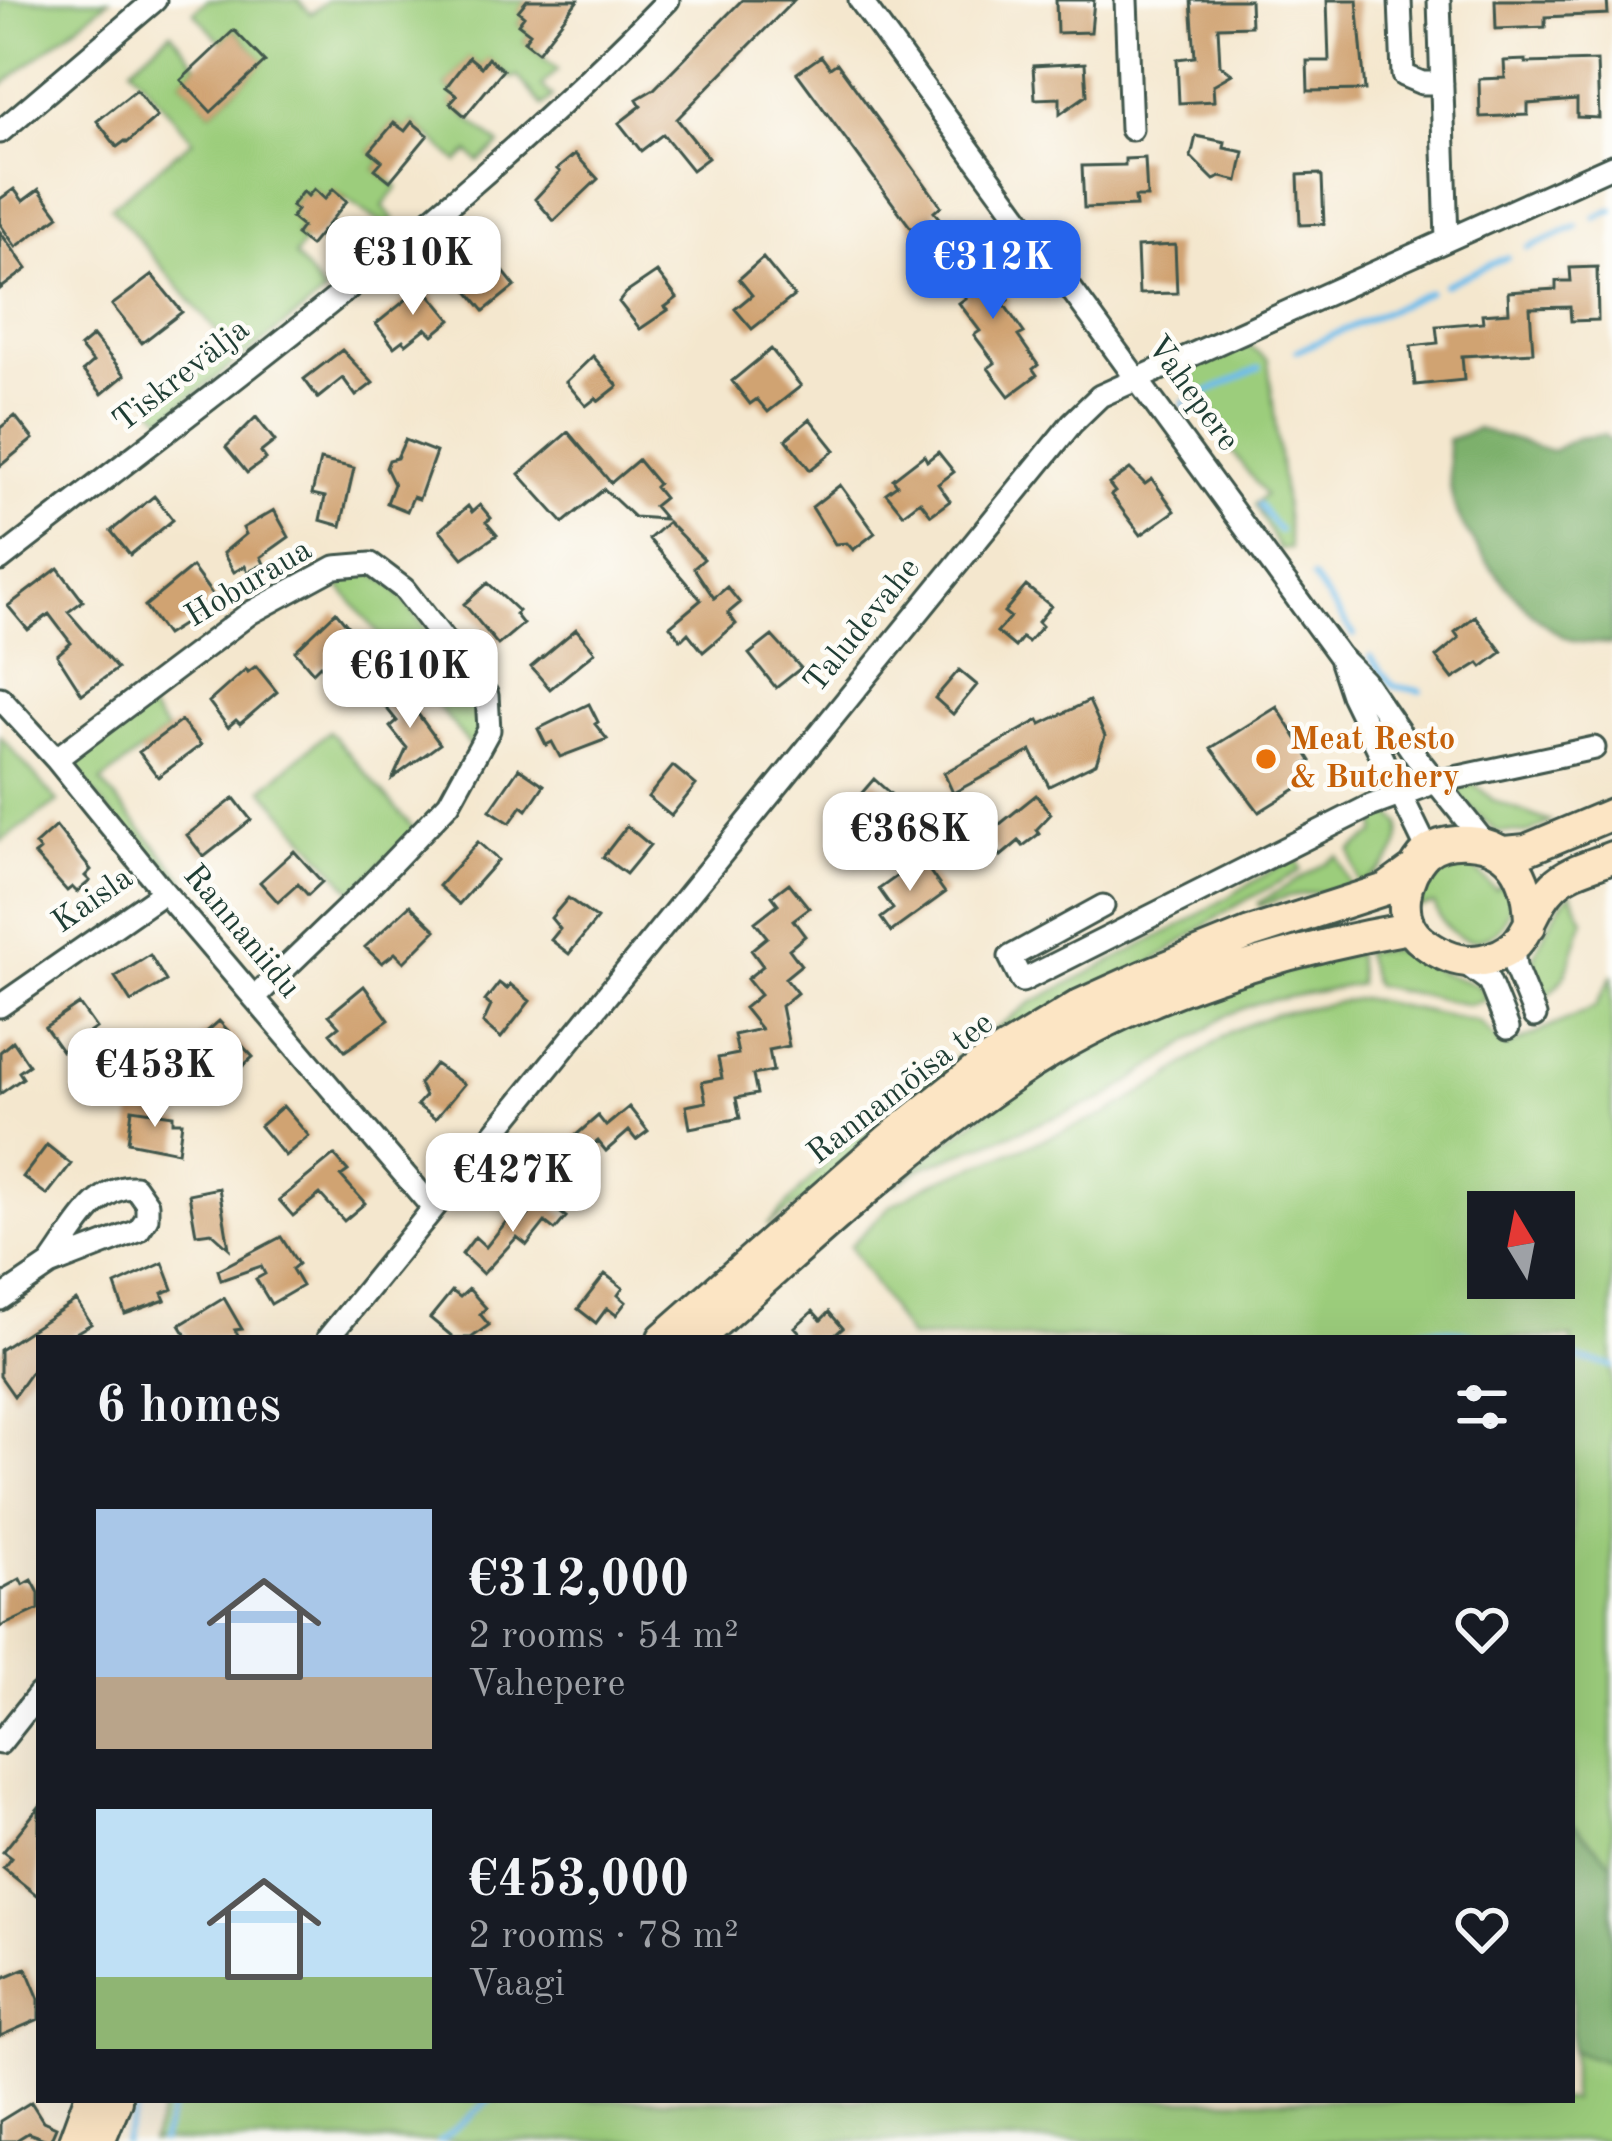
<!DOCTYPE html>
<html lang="en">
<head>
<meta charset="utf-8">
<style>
  :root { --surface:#171b24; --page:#20242c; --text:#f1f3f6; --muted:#9ea1a6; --accent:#2563eb }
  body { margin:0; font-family:"Old Standard TT",serif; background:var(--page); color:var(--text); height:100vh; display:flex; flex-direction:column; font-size:45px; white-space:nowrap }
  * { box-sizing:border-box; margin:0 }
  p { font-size:39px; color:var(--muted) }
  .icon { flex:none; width:66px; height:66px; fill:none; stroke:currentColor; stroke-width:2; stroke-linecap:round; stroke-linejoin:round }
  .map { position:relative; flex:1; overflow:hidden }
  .side { position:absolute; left:36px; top:1335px; width:1539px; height:768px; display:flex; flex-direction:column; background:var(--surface); border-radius:0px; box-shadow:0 12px 48px #0002 }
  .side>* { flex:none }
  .needle { width:78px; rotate:350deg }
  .fabs { position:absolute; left:1467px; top:1191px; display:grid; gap:24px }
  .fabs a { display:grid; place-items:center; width:108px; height:108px; border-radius:0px; background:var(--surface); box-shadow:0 12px 48px #0002; font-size:60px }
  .price { position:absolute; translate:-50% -102px; padding:0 27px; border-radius:24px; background:#fff; color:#222; font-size:39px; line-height:78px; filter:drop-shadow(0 3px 6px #0008) }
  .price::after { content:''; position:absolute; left:50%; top:72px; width:36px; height:27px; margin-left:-18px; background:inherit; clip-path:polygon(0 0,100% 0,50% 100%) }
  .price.on { background:var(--accent); color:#fff }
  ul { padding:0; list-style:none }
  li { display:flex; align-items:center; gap:36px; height:300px; padding:0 60px }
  li span { display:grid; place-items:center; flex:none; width:336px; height:240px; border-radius:0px; color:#555 }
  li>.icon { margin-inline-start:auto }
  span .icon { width:144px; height:144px; fill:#fffc; stroke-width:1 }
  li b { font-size:51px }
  h2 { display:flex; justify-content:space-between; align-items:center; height:144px; padding:0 60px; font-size:51px }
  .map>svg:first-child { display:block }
  .green { fill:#9ccd7c; stroke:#5e8558; stroke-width:3; fill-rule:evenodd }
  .forest { fill:#7db06c; stroke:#4e7650; stroke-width:3 }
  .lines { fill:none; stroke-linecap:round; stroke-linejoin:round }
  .stream { stroke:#70bdea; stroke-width:6 }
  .building { fill:#d0a372 }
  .street-casing { stroke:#3f564b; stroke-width:27 }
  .secondary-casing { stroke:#3f564b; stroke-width:36 }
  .street { stroke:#fff; stroke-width:21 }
  .secondary { stroke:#fce5c4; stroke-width:30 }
  .food-dot { fill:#e8710a; stroke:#fdfcf7; stroke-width:4.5 }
  .labels { text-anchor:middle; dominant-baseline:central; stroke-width:9; stroke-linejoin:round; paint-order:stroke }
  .street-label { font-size:33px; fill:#1f3d34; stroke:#fdfcf7 }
  .food-label { font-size:33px; font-weight:bold; fill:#c56008; stroke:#fdfcf7; text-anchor:start }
</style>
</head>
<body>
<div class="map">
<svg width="1612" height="2141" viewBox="0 0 1612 2141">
  <rect width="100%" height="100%" fill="#fdfcf7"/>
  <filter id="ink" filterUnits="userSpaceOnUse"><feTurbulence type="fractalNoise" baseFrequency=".00833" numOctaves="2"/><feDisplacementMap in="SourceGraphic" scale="24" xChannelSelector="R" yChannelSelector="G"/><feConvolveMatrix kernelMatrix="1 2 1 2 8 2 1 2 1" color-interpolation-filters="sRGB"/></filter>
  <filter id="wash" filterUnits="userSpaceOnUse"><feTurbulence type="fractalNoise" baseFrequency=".004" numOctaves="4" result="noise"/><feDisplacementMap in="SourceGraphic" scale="48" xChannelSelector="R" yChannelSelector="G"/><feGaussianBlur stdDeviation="2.7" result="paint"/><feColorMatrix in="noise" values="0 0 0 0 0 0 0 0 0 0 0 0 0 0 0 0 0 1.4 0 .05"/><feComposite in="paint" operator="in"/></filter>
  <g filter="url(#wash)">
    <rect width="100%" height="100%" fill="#f4e7ce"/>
    <path class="green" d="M0,0H109L0,87Z
      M207,0H298L311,14L327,0H527L519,11L524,16L518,24L530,33L524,41L558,70L542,85L553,97L543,106L518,77L511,78L489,59L481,67L469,58L446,87L457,95L451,104L500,145L479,162L469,152L458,162L413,122L405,131L394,123L370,151L382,161L375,169L398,187L383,206L394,219L386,226L333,190L325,199L314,189L308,196L302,192L291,205L302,227L296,235L304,242L295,256L325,294L163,418L152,407L230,347L111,207L193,140L131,67L171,32L197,65L181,80L211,112L264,62L235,30L221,42L194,12Z
      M1235,345L1249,346L1268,360L1290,549L1279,550L1255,504L1265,495L1178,379L1186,368Z
      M370,572L392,585L475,690C483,711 484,728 472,748L331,576Z
      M144,702L167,731L101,782L185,880L173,888L75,771L77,753Z
      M329,731L415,830L353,892L263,789Z
      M0,736L58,802L0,842Z
      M1472,782L1494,801L1550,822L1528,833L1497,832L1458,796V790Z
      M1387,810L1400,823C1404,853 1383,870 1359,885L1351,851L1376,833L1377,812Z
      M1296,856L1301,870L1228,910L767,1226L851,1136L1029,1004L1187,922Z
      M1338,856L1351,888L1289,896L1259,906L1258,903Z
      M1450,864L1473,867L1495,889L1510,880C1520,946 1453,962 1434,904L1417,908L1425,879Z
      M1571,893L1584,920C1572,947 1570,984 1543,998C1540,990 1534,980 1533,970C1530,954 1559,904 1571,893Z
      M1399,950L1439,972L1479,986L1487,1000L1469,1005L1374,985L1363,951Z
      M1356,953L1359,984L1257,1003L1227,1015L1108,1097L924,1167L895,1185C1038,1060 1172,995 1356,953Z
      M1612,975V2141H151L166,2100H1572V1338H909L850,1246L890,1206L930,1184L1105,1115L1166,1079L1231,1031L1275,1014L1361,998L1479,1022L1505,1048L1596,1006ZM1488,1212H1554V1278H1488Z"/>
    <path class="forest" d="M1477,429L1552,451L1577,438L1604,435L1612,442V644C1600,642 1587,644 1575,641C1537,633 1465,541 1454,505C1448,485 1449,461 1448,440Z
      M1572,1822L1612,1863V2064L1572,2051Z"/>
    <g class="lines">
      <path class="stream" d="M1595,218L1612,210
        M1528,248L1577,227
        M1445,285L1507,257
        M1297,351L1429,292
        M1199,396L1259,368
        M1184,406V402
        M1259,505L1279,531
        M1313,578L1354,635
        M1370,657L1393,686L1421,691
        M1401,1338C1429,1322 1456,1331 1486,1338
        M1572,1357L1612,1366
        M124,2141L140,2100
        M161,2141L175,2100
        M440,2141L490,2100"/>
    </g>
    <g id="blocks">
      <path class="building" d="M527,0H578L538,52L524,41L530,33L518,24L524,16L518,11Z
        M742,0H794L677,119L708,158L692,170L663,134L641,151L619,123L641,106L637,99L654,89Z
        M1056,0H1094L1091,32L1057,33Z
        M1191,0H1250L1251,26L1218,27L1220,65L1232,74L1213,85L1214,101L1179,103L1177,59L1195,57Z
        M1327,0H1357L1365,90L1308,91L1307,61H1329Z
        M1495,0H1607L1608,14L1545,17V27L1496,29Z
        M234,30L265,62L211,112L181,80Z
        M821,56L830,68L837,63L941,206L934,212L939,218L916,235L797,73Z
        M469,57L481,67L488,58L503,70L465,116L450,103L457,95L446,87Z
        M1526,60V63L1597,61L1599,118L1577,117V100L1528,104V115L1480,117L1479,79L1505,78L1504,61Z
        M1085,63L1087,95L1060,114V98L1035,99L1033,66Z
        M136,90L157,117L127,143L125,141L117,147L97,121Z
        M412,122L428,135L390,181L375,169L382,161L370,151L394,123L405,131Z
        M1196,136L1225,142L1224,148L1244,152L1238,181L1221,177L1214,180L1191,157Z
        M575,154L598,179L554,221L535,199L560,172L557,169Z
        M1145,158L1147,197H1135L1136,206L1084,208L1082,166L1125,165V159Z
        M1319,174L1322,177L1324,224L1300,225L1298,175Z
        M14,189L23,201L39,189L59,216L16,247L0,224V199Z
        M314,189L325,199L333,189L347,201L310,246L296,235L302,227L291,218L297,210L291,206L303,191L308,196Z
        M0,232L27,269L0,289Z
        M1175,245L1177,293L1139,294L1137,247Z
        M469,250L484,269L495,261L515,286L484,311L448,267Z
        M973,250L977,256L983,252L994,268L989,272L1009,300L1004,304L1024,333L1018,336L1038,365L1033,369L1037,375L1009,396L988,368L995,363L974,335L980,331L959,303L966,298L945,271Z
        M763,258L794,296L752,329L735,309L752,295L739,279Z
        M1597,267L1598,320L1571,321L1570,307L1530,308L1533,352L1462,356L1464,380L1415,385L1411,346L1438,343L1436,326L1483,322L1482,314L1509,312L1508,292L1556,289V281H1571L1570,268Z
        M657,272L677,298L665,307L668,310L640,329L619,302L626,293Z
        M152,275L182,312L142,343L112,305Z
        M423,286L451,320L433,335L426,328L406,344L403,340L394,347L376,324Z
        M93,336L125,375L102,394L83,371L93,362L80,347Z
        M771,349L801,386L768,412L757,399L750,404L732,381Z
        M342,350L373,383L356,396L343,378L318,398L304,379Z
        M593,356L618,386L599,401L596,398L586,406L566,382Z
        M15,416L33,439L0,466V428Z
        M256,417L275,441L261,452L266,459L247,473L226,447Z
        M810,419L835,450L810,470L786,439Z
        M568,432L611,483L638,460L658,484L655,487L664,498L654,506L665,519L634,517L604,489L563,523L519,474Z
        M405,440L436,452L419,499L413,497L407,511L387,503L394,484L386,468L389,460L397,458Z
        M938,452L954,472L938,484L950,501L931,515L920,501L903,514L886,493L897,485L893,479L924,455L927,461Z
        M320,460L354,468L341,526L320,520L325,497L312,494Z
        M1130,469L1145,484L1152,479L1175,511L1141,535L1111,495L1115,492L1109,484Z
        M840,485L875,533L853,550L847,543L835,544L812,507Z
        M154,496L173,520L130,555L111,531Z
        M480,505L491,518L486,522L497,535L463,558L440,530L468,506L472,512Z
        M274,510L289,537L261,557L264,564L248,572L245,566L234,572L223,553L246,534L243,528Z
        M668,522L704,559L694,568L714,598L727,587L740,603L728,613L736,624L703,652L688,633L681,640L670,626L701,600L649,539Z
        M192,567L214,597L204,604L207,609L166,635L145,606Z
        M58,568L83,601L68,612L117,669L82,694L57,655L71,643L49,614L28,630L8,606Z
        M488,583L518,611L515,614L523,624L498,645L464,604Z
        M1026,586L1051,606L1038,622L1042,626L1028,642L1022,638L1015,647L997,632L1010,617L1004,612Z
        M336,612L355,635L323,668L320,665L313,672L295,651Z
        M1475,616L1502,652L1482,667L1479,663L1453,679L1436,657L1459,638L1455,632Z
        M576,629L595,652L550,689L531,667Z
        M772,636L801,668L776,688L749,654Z
        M256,666L277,692L240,724L236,720L228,727L209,702L246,669L248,672Z
        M959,670L977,685L953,714L935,698Z
        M401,691L440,744L393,778L407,748L390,727L397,721L384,705Z
        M1089,701L1105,736L1096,763L1049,786L1031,751L953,793L944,773L1039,720L1041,724Z
        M589,704L598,722L595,724L607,739L560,757L552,742L546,745L538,729Z
        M1277,707L1311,761L1304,765L1312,779L1259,812L1211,748Z
        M181,721L201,745L158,777L139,752Z
        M673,766L696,785L671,816L648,797Z
        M519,768L544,785L527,810L522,806L510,823L490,810Z
        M874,779L905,807L874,846L841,817Z
        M1036,795L1051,814L1036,830L1039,834L1023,846L1019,841L1001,856L985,836Z
        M234,798L251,820L204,857L187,835Z
        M56,826L91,870L85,876L90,881L77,892L72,887L67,891L35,855L40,851L35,845Z
        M627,826L650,845L626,874L603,857Z
        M478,842L498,860L459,904L439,886Z
        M294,851L322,882L308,895L298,884L278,902L260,882Z
        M921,859L945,893L891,932L881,918L893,909L879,889Z
        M789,883L809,908L793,920L805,936L789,949L801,965L785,978L797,993L781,1006L789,1046L769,1050L773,1071L753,1075L757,1094L736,1098L740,1118L690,1128L686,1106L706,1102L702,1082L722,1078L718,1058L738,1054L734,1035L761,1029L744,1008L760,995L747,979L763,966L751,950L767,937L755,922L778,904L772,896Z
        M568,898L597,919L569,954L551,940L560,929L551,918Z
        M410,905L436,930L404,962L395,953L382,963L365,947Z
        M150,955L166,981L131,1002L115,977Z
        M499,983L507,989L510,984L530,1001L501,1038L483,1023L491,1006L485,1001Z
        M364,986L389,1020L345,1051L330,1033L339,1026L329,1015Z
        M79,1004L96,1028L62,1051L45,1027Z
        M219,1021L253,1057L228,1079L196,1041Z
        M13,1041L29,1065L19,1072L23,1078L0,1094V1052Z
        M435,1064L464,1084L435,1119L417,1105L425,1096L419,1084Z
        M283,1106L309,1136L285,1156L260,1126Z
        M629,1107L648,1131L636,1140L629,1131L606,1151L598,1141L586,1150L575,1136L598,1116L606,1126Z
        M132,1109L173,1115V1122H182L178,1152L128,1142Z
        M47,1145L71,1164L47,1195L23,1177Z
        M334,1155L348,1171L341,1176L365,1203L344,1221L320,1194L293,1216L279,1200Z
        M219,1188L229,1248L211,1232L196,1234L189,1194Z
        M542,1198L566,1217L555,1230L545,1222L527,1245L517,1237L483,1274L462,1254L475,1237L486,1247L513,1213L524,1221Z
        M281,1237L298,1264L292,1269L302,1286L271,1304L256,1279L265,1274L261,1266L221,1280L218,1270Z
        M163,1263L173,1289L162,1293L165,1300L125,1314L115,1285Z
        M605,1274L623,1288L618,1295L626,1302L616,1315L607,1308L596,1323L578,1309Z
        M469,1289L486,1308L480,1314L489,1325L471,1338H454L430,1318L452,1291L460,1297Z
        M224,1298L242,1329L235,1330L240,1338H188L180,1325Z
        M76,1300L91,1324L67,1338H39V1361L14,1396L0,1376V1350Z
        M813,1311L821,1320L829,1312L843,1328L835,1335L837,1338H800L803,1336L795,1327Z
        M20,1579L23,1585L32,1580L39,1593V1609L0,1627V1590Z
        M39,1807V1897L3,1868L11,1858L3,1852Z
        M26,1968L39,1999V2019L0,2036V1979Z
        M31,2102L43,2121L56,2127L50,2141L28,2133L15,2141H0V2121Z"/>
    </g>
  </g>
  <g filter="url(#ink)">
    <use href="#blocks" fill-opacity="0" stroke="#3f564b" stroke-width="3"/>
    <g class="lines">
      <defs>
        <path id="street" d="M860,0L1339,656L1364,681L1417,758L1485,843
          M1126,0L1131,129
          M1400,0L1403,75L1422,83H1442
          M1439,0L1447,239
          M0,132L155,0
          M0,560C229,382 466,209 668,0
          M1341,662L1352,695L1428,851
          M0,698L56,759L164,892L433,1208
          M56,759L250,613L335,567L371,564L404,589L487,695L489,730L449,803L364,892L254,998
          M1103,906L1010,957L1022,981L1370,806L1436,782L1594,748
          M1513,949L1515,967L1535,1016
          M1462,961L1489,981L1508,1028
          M0,1006L164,892
          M0,1299L50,1265L138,1231L147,1218V1204L135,1187C95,1185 72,1236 50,1265
          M328,1338L1072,423L1100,396L1612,166
          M0,1743L39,1694"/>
        <path id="secondary" d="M1505,852L1526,850L1612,814
          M1530,926C1530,884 1517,845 1469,842C1454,841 1438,843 1426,853C1403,876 1394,921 1423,942C1440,955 1461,964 1482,960C1533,951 1525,913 1554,885C1569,870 1593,865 1612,857
          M663,1338L889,1139L986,1062L1080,1005L1144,976L1250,933L1386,889L1415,868
          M698,1338C806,1244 911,1142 1031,1064C1143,992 1279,951 1409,928
          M74,2141L89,2100
          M99,2141L116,2100"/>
      </defs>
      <use href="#street" class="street-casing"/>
      <use href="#secondary" class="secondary-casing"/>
      <use href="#street" class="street"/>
      <use href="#secondary" class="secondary"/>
    </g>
  </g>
  <circle class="food-dot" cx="1266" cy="759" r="12"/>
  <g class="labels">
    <g class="street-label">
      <text transform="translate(182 376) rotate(-38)">Tiskrevälja</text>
      <text transform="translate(1192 394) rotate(54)">Vahepere</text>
      <text transform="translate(249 584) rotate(-31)">Hoburaua</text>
      <text transform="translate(863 626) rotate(-51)">Taludevahe</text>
      <text transform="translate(93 901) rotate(-35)">Kaisla</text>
      <text transform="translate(241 932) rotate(50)">Rannaniidu</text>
      <text transform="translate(901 1089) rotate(-38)">Rannamõisa tee</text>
    </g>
    <g class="food-label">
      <text x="1290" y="740">Meat Resto<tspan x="1290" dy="38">&amp; Butchery</tspan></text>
    </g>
  </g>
</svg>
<div class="fabs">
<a><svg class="needle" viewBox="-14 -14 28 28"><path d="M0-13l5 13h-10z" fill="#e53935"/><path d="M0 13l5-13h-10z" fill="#9ea1a6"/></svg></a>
</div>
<b class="price" style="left:413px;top:318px">€310K</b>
<b class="price on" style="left:993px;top:322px">€312K</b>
<b class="price" style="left:410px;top:731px">€610K</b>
<b class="price" style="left:910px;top:894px">€368K</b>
<b class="price" style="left:155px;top:1130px">€453K</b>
<b class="price" style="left:513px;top:1235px">€427K</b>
<section class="side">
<h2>6 homes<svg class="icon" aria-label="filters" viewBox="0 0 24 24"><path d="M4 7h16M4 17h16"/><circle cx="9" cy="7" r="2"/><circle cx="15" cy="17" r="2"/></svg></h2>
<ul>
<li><span style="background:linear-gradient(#a9c7e8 70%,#b9a48a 0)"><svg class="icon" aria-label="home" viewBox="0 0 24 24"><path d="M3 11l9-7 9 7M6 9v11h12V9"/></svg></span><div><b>€312,000</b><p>2 rooms · 54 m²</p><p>Vahepere</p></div><svg class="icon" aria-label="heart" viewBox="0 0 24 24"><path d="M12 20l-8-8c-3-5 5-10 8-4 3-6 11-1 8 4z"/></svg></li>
<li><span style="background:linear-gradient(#bfe0f5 70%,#8fb573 0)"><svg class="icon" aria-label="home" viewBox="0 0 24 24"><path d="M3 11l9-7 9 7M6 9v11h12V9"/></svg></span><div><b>€453,000</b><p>2 rooms · 78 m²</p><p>Vaagi</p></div><svg class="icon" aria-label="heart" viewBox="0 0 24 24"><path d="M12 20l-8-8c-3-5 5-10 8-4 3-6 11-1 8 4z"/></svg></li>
</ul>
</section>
</div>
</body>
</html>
